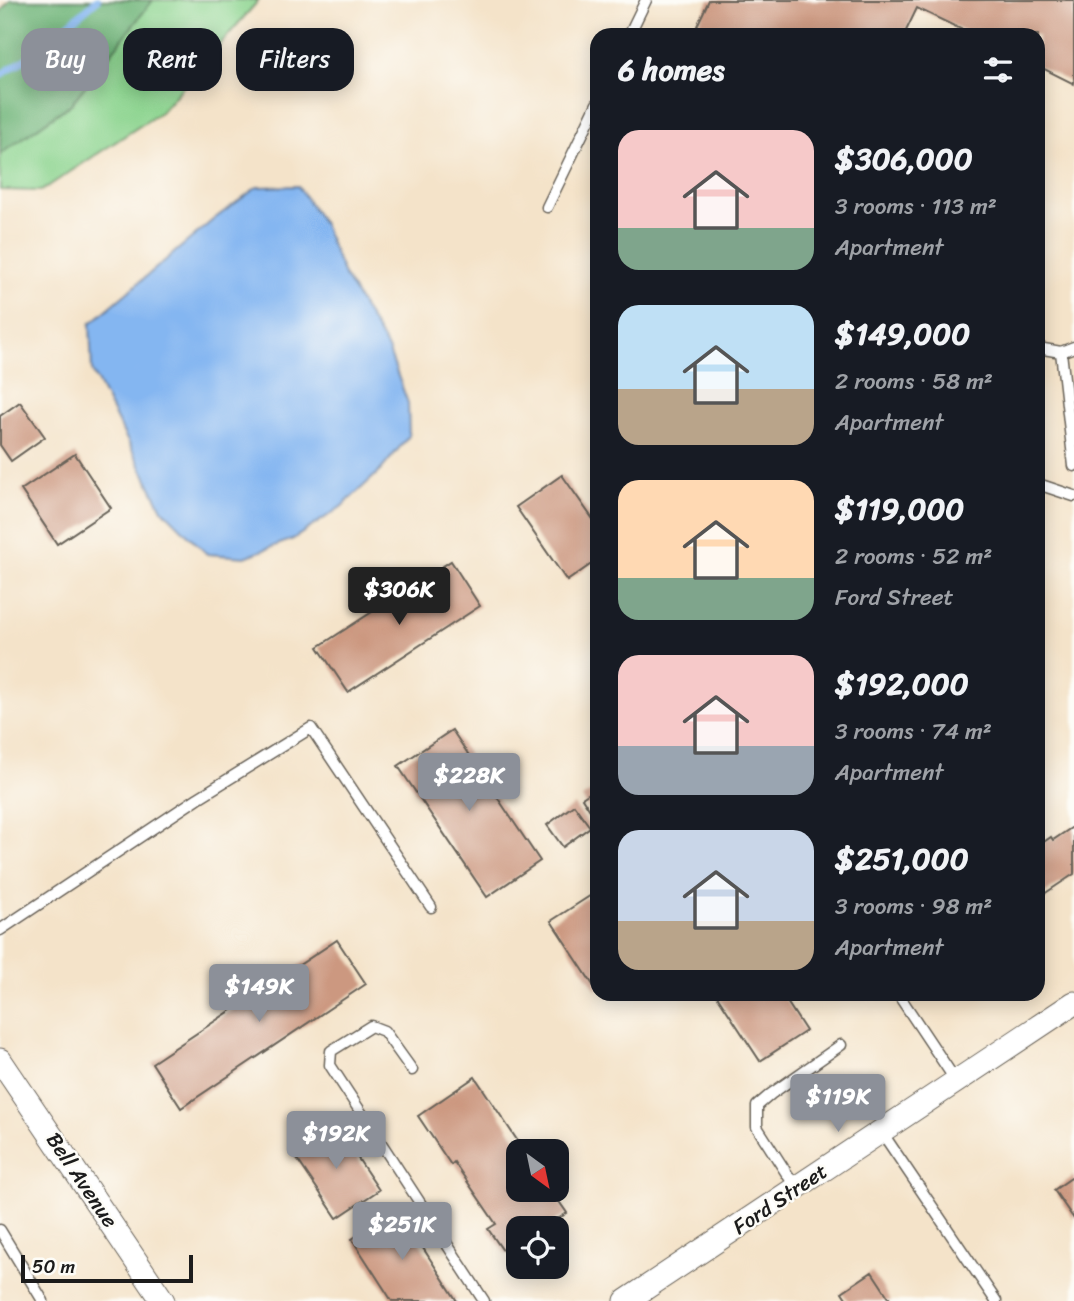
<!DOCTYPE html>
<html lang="en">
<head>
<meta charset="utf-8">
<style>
  :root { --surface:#171b24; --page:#20242c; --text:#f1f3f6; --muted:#9ea1a6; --accent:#8c9099 }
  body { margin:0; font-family:Sriracha,sans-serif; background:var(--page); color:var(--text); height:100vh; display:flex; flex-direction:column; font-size:26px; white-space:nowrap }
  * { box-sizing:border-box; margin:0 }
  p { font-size:23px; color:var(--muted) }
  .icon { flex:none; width:38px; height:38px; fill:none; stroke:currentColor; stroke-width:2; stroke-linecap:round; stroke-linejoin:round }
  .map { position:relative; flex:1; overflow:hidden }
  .side { position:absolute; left:590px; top:28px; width:455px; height:973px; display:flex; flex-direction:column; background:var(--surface); border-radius:21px; box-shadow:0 4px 18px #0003 }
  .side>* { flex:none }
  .banner { position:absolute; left:21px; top:28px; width:464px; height:63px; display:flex; gap:14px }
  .needle { width:46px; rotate:147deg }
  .fabs { position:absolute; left:506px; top:1139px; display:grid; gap:14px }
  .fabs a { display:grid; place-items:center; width:63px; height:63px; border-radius:14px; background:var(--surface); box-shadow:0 4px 18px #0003; font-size:35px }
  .scale { position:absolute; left:21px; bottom:18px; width:172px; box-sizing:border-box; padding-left:7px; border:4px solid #1c1c1c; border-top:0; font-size:19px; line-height:24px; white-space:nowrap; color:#1c1c1c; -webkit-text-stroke:5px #fdfcf7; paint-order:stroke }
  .price { position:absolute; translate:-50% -60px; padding:0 16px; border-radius:7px; background:var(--accent); color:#fff; font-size:23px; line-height:46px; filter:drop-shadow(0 2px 4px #0008) }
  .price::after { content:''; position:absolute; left:50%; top:42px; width:21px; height:16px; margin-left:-10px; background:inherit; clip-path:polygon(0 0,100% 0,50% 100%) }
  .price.active { background:#222; color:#fff }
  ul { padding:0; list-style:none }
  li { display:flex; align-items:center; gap:21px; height:175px; padding:0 28px }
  li span { display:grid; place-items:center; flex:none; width:196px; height:140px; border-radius:21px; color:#555 }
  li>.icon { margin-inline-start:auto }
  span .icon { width:84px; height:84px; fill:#fffc; stroke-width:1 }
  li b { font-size:30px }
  h2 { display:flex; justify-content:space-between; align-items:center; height:84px; padding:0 28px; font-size:30px }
  .pill { padding:0 24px; border-radius:21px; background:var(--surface); box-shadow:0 4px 18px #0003; font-size:24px; line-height:63px }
  .pill.active { background:var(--accent); color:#fff }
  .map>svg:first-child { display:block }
  .green { fill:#8cd48f; stroke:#547856; stroke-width:2 }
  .forest { fill:#71b67a; stroke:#46694b; stroke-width:2 }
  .water { fill:#84b6f1; stroke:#506986; stroke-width:2 }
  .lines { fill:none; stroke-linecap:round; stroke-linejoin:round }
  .stream { stroke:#84b6f1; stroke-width:7 }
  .building { fill:#cc9880 }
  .lane-casing { stroke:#686259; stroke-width:13 }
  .street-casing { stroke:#686259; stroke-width:25 }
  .lane { stroke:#fff; stroke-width:10 }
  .street { stroke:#fff; stroke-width:23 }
  .labels { text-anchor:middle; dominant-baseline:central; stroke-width:5; stroke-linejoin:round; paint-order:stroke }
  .street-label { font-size:21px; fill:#1c1c1c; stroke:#fdfcf7 }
</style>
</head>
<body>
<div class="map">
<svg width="1074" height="1301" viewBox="0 0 1074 1301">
  <rect width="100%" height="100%" fill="#fdfcf7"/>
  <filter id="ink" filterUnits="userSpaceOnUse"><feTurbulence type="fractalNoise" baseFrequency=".0143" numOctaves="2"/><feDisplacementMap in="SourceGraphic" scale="14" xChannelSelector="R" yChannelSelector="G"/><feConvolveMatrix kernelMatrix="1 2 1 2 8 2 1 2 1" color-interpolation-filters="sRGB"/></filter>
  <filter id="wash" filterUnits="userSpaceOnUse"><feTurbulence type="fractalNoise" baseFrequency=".00686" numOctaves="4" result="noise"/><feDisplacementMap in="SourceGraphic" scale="28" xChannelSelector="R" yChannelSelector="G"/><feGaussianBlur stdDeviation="1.57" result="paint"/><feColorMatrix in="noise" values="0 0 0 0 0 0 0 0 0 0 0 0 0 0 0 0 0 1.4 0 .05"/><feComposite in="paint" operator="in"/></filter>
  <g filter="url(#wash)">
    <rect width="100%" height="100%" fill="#f4e3c9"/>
    <path class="green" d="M153,0H259L161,112L41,191L0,190V154L71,104Z"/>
    <path class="forest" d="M10,0H153L71,104L0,154V12Z"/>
    <path class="water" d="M298,186L323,224L343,273L388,349L408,403L409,436L381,470L341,507L293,539L245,557L207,554L162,509L92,371L90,324L214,219L257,187Z"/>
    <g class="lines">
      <path class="stream" d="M0,75L34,54L97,0"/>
    </g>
    <g id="blocks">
      <path class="building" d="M709,0H1074V84L1038,66V35H973L917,8L904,35H716L697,26Z
        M20,402L45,437L11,461L0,445V416Z
        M75,454L111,508L57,544L21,490Z
        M562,475L597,525V560L567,581L516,507Z
        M451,561L480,606L348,692L318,647Z
        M452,730L540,861L487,897L398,766Z
        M597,788V821L582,798Z
        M574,805L590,827L563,847L547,825Z
        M1074,826V874L1038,898V846L1051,837L1053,840Z
        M596,892L597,893V991L551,921Z
        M337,940L366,984L181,1108L152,1063Z
        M716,994H782L806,1031L760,1061Z
        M475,1077L525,1152H518V1190H551L567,1213L544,1228H518V1246L506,1255L488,1229L496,1224L454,1162L451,1165L418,1116Z
        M335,1124L379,1190L337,1218L293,1153Z
        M1074,1176V1219L1054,1190Z
        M398,1209L457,1301H392L352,1239Z
        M872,1272L891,1301H848L842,1292Z"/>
    </g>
  </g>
  <g filter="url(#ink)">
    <use href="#blocks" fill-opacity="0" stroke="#686259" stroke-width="2"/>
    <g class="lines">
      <defs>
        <path id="lane" d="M629,35L646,0
          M547,207L597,104
          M1038,348L1061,352L1074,347
          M1061,352L1074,466
          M1038,484L1074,496
          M0,930L198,798L311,728L431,907
          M898,994L956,1081
          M412,1070L384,1031L371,1026L331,1051L330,1065L484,1301
          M881,1131L996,1301
          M796,1188L757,1127V1106L771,1094L841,1045
          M0,1230L43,1301"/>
        <path id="street" d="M0,1060L163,1301
          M626,1301L1074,1003"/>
      </defs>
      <use href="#lane" class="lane-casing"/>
      <use href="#street" class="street-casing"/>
      <use href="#lane" class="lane"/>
      <use href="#street" class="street"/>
    </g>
  </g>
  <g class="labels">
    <g class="street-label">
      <text transform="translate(82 1180) rotate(56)">Bell Avenue</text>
      <text transform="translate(780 1199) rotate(-34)">Ford Street</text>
    </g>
  </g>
</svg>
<div class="fabs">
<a><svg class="needle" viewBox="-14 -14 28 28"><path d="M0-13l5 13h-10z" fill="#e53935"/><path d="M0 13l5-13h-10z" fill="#9ea1a6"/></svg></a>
<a><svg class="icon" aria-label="locate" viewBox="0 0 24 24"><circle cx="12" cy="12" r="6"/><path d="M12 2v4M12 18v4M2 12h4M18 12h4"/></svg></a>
</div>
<div class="scale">50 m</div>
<b class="price active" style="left:399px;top:627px">$306K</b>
<b class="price" style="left:469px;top:813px">$228K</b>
<b class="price" style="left:259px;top:1024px">$149K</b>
<b class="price" style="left:838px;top:1134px">$119K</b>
<b class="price" style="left:336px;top:1171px">$192K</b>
<b class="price" style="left:402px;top:1262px">$251K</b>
<div class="banner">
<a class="pill active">Buy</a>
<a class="pill">Rent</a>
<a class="pill">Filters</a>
</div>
<section class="side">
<h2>6 homes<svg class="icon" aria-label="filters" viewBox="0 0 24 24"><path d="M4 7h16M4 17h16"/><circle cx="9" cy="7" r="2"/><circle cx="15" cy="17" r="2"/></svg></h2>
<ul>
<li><span style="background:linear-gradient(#f6c9c9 70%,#7fa58c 0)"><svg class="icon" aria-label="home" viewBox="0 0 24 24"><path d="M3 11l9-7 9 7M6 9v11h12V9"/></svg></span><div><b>$306,000</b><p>3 rooms · 113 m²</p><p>Apartment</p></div></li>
<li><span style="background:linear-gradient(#bfe0f5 60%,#b9a48a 0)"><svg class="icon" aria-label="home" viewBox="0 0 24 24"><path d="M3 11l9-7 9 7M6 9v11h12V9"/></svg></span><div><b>$149,000</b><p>2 rooms · 58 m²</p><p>Apartment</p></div></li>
<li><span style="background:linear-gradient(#ffd9b3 70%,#7fa58c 0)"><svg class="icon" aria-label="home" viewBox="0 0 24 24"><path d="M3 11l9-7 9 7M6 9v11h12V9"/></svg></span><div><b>$119,000</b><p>2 rooms · 52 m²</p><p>Ford Street</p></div></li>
<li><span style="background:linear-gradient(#f6c9c9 65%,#9aa5b1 0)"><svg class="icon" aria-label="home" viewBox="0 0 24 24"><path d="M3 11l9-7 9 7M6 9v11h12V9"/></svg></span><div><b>$192,000</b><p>3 rooms · 74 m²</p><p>Apartment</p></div></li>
<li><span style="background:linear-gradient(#c9d6e8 65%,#b9a48a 0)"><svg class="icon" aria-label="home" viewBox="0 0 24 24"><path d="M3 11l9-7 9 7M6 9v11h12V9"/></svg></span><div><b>$251,000</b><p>3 rooms · 98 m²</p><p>Apartment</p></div></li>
</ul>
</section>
</div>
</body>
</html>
